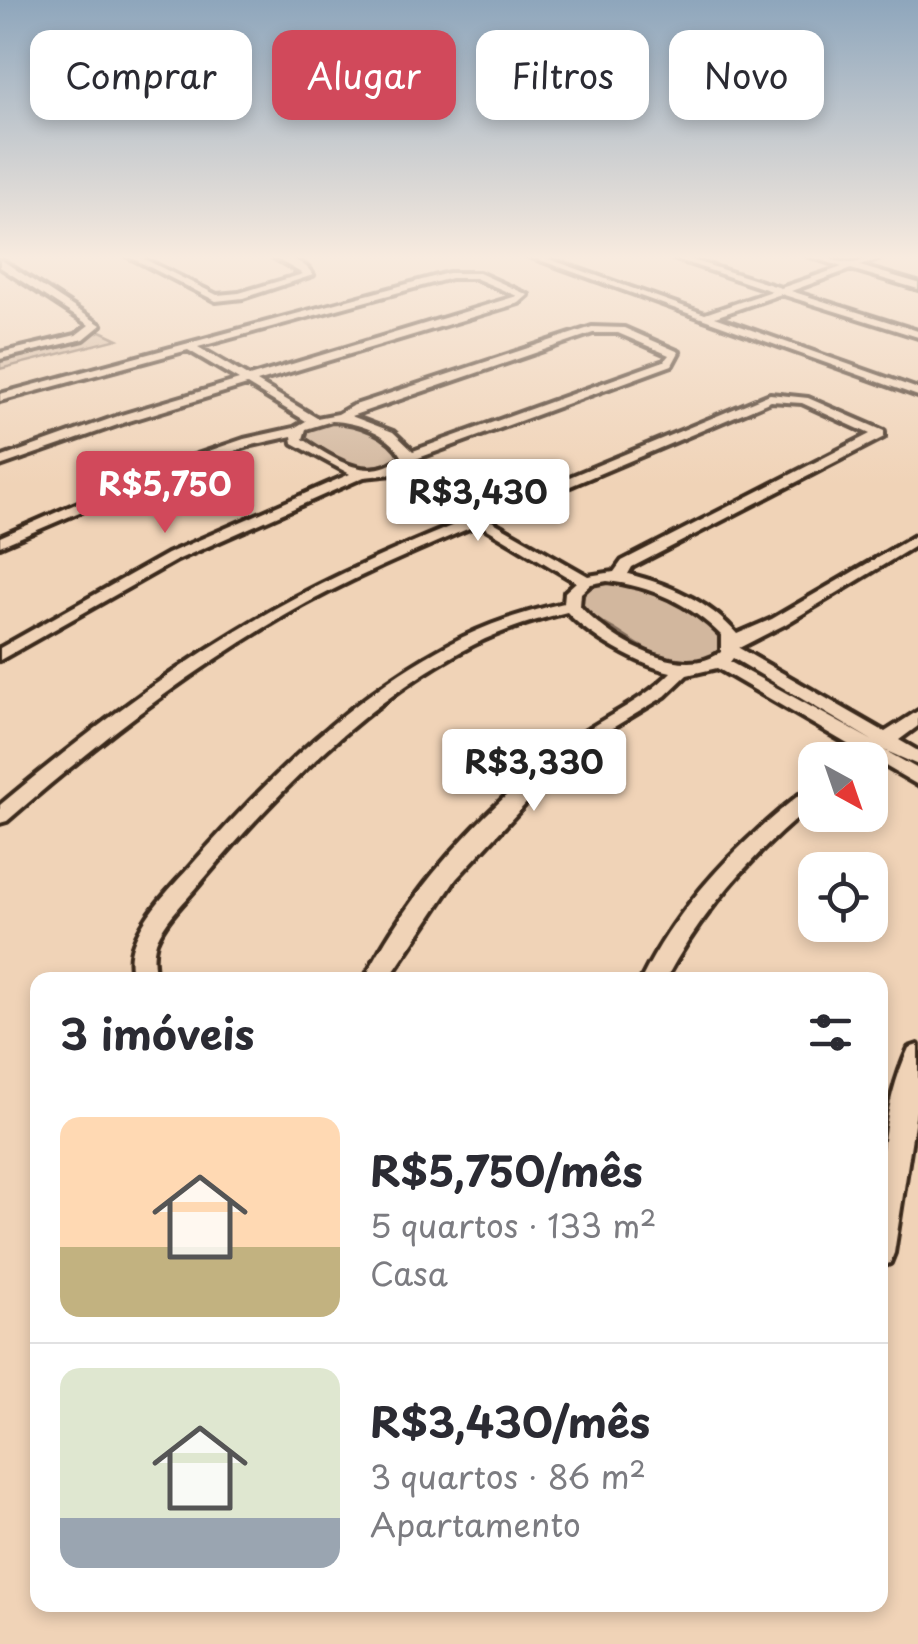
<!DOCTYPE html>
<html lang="pt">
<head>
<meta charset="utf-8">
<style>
  :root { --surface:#fff; --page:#f2f2f3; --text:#2b2b33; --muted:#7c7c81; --line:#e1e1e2; --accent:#d1495b }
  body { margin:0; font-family:"Playpen Sans",sans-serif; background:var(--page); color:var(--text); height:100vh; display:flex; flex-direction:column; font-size:38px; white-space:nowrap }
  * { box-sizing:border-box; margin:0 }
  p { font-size:32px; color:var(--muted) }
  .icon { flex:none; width:55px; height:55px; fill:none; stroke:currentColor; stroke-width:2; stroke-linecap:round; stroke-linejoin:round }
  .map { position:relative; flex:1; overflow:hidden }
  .details { position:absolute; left:30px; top:972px; width:858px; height:640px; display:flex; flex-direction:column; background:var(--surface); border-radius:20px; box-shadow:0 5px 15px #0003 }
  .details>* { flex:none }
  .banner { position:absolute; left:30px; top:30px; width:860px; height:90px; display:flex; gap:20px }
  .needle { width:65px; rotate:140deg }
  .controls { position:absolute; left:798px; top:742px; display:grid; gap:20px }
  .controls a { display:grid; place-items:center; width:90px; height:90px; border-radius:20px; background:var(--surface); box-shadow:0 5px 15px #0003; font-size:50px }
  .price { position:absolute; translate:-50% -85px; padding:0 22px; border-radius:10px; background:#fff; color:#222; font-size:32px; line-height:65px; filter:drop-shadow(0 2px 5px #0008) }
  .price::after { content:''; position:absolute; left:50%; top:60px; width:30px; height:22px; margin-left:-15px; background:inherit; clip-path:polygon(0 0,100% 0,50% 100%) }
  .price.current { background:var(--accent); color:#fff }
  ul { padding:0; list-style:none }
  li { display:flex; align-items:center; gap:30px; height:250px; padding:0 30px }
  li+li { border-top:2px solid var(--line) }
  li span { display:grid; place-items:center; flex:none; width:280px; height:200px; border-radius:20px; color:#555 }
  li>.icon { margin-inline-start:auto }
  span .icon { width:120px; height:120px; fill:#fffc; stroke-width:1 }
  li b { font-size:42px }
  h2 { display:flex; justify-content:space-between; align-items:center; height:120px; padding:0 30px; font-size:42px }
  .tag { padding:0 35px; border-radius:20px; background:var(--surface); box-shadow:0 5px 15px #0003; font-size:35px; line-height:90px }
  .tag.current { background:var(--accent); color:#fff }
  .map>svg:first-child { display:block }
  .green { fill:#d2b79e; stroke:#86705e; stroke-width:2.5 }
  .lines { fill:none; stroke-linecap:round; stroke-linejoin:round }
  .street-casing { stroke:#3b2a1e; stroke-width:8 }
  .street { fill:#f0d3b7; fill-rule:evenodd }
</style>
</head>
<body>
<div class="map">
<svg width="918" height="1644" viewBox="0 0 918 1644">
  <rect width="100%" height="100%" fill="#f0d3b7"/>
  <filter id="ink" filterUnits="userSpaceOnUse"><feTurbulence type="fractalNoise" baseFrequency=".01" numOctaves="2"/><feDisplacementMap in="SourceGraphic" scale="20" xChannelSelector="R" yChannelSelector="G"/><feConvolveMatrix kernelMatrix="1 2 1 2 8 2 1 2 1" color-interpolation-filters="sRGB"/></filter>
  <g filter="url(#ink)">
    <path class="green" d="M101,331L118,339L0,369V360Z
      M332,420C354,422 393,434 402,456C369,481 327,463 303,435L306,428Z
      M609,581C642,585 698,609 720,635L721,647C695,684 647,651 620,633C607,625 590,617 581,605L586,589Z"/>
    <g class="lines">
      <defs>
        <path id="street" d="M126,255H136L217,295L239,293L303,274L270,255C285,255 305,261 313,275L243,298L216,301Z
          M526,255H538L705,314L772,291L664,255H676L781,288L842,267L807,255C822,255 834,262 848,263C861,264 874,255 888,255L860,266L918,283V289L851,269L791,291L918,331V337L781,294L715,317L918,389V396Z
          M0,260L3,261L101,325L84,339L0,359V353L76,335L89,325L0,267Z
          M448,273H479L528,295L519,303L257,382L317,418L338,414L352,406L592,327L624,328L679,352L672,365L413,460L403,469L480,514L770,394L808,398L884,431V437L632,567L628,574C668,584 710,602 737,634L772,619L918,534V544L784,625L739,648L885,732L918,711V726L899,740L918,751V765L884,750L918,769V785L717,668L687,675L665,696L609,730L543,785L456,879L388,980H364C409,890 485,808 564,746C597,720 643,702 671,672C639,665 589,637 567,612C535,620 504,629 473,645C367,700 278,791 202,881C187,900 165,919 156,942C152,956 153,967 157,980H133C130,967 129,956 134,943C145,914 168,891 188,869C266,780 356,690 463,637C496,621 529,611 564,603L565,592L576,582L479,524C413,552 346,580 284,616C185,674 94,745 7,821L0,823V805C86,733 176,664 274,609C336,574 403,546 468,519L393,474L364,477L177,560L0,660V648L167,554L350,474L293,443L292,436L252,445L166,475L0,546V537L156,469L244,439L294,428L306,421L247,385L129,421L0,466V458L121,415L239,380L188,350L0,401V394ZM451,278H475L517,296L249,377L198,347ZM593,333H618L669,355L664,361L413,451L393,432L351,416ZM771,401L802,403L870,434L622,561L614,572L588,576L490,520ZM332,421C358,422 389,433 402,456C370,485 334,459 303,439L306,429ZM607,581C649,585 692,605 721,635V652C681,682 607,638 580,606L581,593L591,584ZM733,658L873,741L730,662Z
          M815,786V803C753,853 703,910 665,980H641C680,902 740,841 808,788Z
          M918,1045V1098L894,1253L890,1263L880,1267C880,1194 877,1117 909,1048Z"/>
      </defs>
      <use href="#street" class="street-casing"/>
      <use href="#street" class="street"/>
    </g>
  </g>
  <linearGradient id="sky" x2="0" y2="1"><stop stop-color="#8ea6bc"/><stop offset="0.53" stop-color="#f8ebdf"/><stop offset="1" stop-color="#f8ebdf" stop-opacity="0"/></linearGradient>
  <rect width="918" height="485" fill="url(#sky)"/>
</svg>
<div class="controls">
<a><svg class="needle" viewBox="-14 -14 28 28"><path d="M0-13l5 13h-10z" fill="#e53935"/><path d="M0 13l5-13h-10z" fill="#7c7c81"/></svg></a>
<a><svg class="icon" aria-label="locate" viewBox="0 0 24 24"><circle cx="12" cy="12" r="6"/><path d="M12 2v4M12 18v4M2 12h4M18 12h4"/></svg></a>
</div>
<b class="price current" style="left:165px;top:536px">R$5,750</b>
<b class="price" style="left:478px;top:544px">R$3,430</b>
<b class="price" style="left:534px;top:814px">R$3,330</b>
<div class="banner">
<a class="tag">Comprar</a>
<a class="tag current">Alugar</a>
<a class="tag">Filtros</a>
<a class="tag">Novo</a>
</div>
<section class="details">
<h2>3 imóveis<svg class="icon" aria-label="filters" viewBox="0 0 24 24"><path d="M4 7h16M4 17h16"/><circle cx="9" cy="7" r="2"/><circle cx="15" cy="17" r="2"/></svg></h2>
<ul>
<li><span style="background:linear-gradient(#ffd9b3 65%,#c2b280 0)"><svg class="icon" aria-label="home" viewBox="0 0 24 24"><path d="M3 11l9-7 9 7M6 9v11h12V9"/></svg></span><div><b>R$5,750/mês</b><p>5 quartos · 133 m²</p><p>Casa</p></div></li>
<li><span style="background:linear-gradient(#dfe7d0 75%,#9aa5b1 0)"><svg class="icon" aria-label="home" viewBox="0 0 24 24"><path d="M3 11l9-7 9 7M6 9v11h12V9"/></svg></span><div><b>R$3,430/mês</b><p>3 quartos · 86 m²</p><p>Apartamento</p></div></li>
</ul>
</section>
</div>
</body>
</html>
